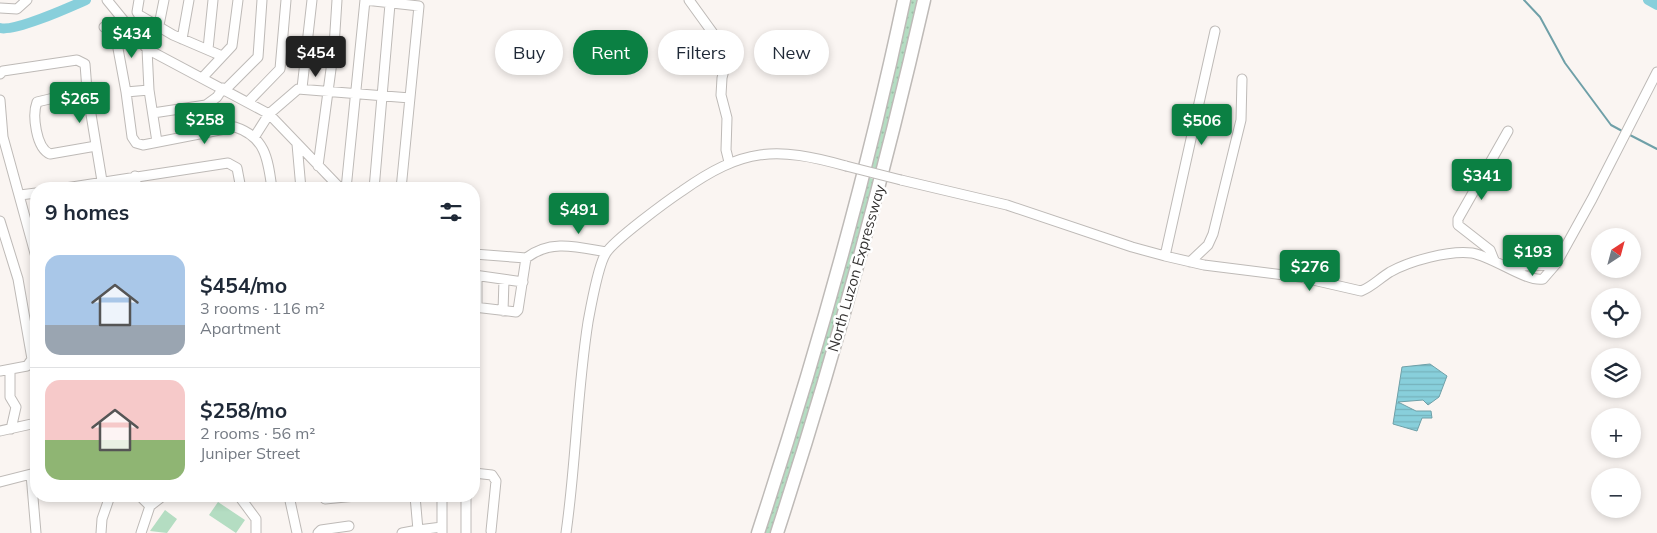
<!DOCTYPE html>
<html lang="en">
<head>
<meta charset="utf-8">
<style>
  :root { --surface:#fff; --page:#f6f6f7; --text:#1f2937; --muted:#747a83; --line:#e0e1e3; --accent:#0b8043 }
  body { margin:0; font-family:Mulish,sans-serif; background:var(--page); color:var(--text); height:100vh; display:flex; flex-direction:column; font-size:19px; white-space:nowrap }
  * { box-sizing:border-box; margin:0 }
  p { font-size:16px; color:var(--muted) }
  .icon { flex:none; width:28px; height:28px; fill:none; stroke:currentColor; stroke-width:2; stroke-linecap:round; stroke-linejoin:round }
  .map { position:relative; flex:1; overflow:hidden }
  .panel { position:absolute; left:30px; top:182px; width:450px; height:320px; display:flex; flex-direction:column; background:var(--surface); border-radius:20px; box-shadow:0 2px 8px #0003 }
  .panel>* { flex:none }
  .hud { position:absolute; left:495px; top:30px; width:475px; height:45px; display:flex; gap:10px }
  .needle { width:32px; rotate:36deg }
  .tools { position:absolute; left:1591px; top:228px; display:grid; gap:10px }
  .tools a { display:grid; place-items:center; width:50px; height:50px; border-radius:50%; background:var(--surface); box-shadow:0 2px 8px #0003; font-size:25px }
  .price { position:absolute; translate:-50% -42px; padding:0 11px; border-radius:5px; background:var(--accent); color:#fff; font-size:16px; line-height:32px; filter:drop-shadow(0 1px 2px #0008) }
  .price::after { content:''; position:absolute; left:50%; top:30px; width:15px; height:11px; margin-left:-8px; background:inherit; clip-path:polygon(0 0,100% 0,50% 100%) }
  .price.selected { background:#222; color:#fff }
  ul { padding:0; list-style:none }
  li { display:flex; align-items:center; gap:15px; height:125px; padding:0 15px }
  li+li { border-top:1px solid var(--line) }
  li span { display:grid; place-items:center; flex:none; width:140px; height:100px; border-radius:15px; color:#555 }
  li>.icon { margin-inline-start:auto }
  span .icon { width:60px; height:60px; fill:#fffc; stroke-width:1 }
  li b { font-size:21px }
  h2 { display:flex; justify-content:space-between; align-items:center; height:60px; padding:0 15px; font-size:21px }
  .chip { padding:0 18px; border-radius:22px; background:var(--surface); box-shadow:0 2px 8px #0003; font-size:18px; line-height:45px }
  .chip.selected { background:var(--accent); color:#fff }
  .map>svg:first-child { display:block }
  .grass { fill:url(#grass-dots) }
  .garden { fill:#b4ddc2 }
  .water { fill:url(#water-rules); stroke:#6fa0a8 }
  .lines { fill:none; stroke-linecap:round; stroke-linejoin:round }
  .stream { stroke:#6fa0a8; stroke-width:2 }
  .river { stroke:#88cfdb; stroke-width:10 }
  .minor-casing { stroke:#bebab7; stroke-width:11 }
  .highway-casing { stroke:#bebab7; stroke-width:15 }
  .minor { stroke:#fff; stroke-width:9 }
  .highway { stroke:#fff; stroke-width:12 }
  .minor-bridge-casing { stroke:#bebab7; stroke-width:11; stroke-linecap:butt }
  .minor-bridge { stroke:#fff; stroke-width:9 }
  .labels { text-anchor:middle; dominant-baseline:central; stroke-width:5; stroke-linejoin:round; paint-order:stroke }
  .street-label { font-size:15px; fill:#343231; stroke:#fff }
</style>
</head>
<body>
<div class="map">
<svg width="1657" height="533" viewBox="0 0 1657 533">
  <defs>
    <pattern id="grass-dots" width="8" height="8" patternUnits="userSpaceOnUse" patternTransform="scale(1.25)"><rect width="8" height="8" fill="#b4ddc2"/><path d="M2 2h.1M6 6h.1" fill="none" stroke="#9bbea7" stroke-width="1.8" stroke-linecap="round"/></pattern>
    <pattern id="water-rules" width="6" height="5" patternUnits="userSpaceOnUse" patternTransform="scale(1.25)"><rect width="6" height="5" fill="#88cfdb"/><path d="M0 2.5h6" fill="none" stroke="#76b2bc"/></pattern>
  </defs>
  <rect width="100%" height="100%" fill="#faf5f2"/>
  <path class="grass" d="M909,0H919L879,171L869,169Z
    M867,177L877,180L773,533H762Z"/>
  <path class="garden" d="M218,502L245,520L236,533L209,515Z
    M165,510L177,519L167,533L150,531Z"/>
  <path class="water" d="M1430,364L1447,376L1439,397L1428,405L1423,400L1398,402L1416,411H1431L1432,418H1422L1417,431L1393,424L1402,367Z"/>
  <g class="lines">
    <path class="stream" d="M1524,0L1540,17L1565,63L1611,125L1624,132
      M1628,134L1657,149"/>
    <path class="river" d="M1648,0L1657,5
      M0,28C15,32 70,7 86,0"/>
    <defs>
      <path id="minor" d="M107,0L147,49L269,114L341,189
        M139,0L137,12L139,15L173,35L222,56
        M365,0L419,6L401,189
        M689,0L728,54L722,78L721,95L727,118L726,150L729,162
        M0,8L17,9L27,0
        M122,20L114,27L126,92L149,90
        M159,25L164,0
        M104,27H114
        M182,39L189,0
        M147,49L149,90L157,142
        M208,49L213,0
        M0,74L3,71L77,60L85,64L87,90L102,181
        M203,77L232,46L238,0
        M302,88L312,0
        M226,89L258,57L262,0
        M87,90L37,102C32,115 36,148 50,154L96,146
        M126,92L132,137L136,143L143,145L235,127C266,137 268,160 272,189
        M0,100L3,137L36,257
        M249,101L280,69L286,0
        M153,113L206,105L217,97L223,88
        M255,136L269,114L298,89L410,98
        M297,144L301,189
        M318,166L334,47L337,0
        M135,176L137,189
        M901,180L1007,205L1132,247L1165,256L1204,265L1300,277L1361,291C1372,287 1380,278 1390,272C1410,261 1449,250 1472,253C1494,257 1526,282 1543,279L1556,264L1592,199L1657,72
        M59,189L228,163L237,168L241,189
        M346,189L365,0
        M374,189L390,4
        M20,195L36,193
        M0,221L18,279L32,359L27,366L0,371
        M474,254L526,258C551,239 577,247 606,252
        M1165,256L1215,31
        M1494,260L1490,250L1458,225V219L1508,131
        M1190,262L1208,245L1213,234L1241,120L1242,79
        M1509,267L1556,264
        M474,275L523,282
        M474,307L516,312L518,310L526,258
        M477,308V276
        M503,311L504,280
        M10,370V397L16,407L11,429
        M0,431L36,423
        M474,473L492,475L496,481L491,531
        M0,482L31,474L36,533
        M140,496L150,506
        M239,496L256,519V533
        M289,496L297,533
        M323,496L325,499L356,496
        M415,496L418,530L442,527
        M442,496V533
        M101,533L102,519L110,496
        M141,533L150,506L163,496
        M318,533L321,530L349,526
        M402,533L418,530
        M466,533V496
        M566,533C576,463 577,392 588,322C591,306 598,265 606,253C614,240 667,201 682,191C743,148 775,146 846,166"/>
      <path id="highway" d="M758,533C815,359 866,180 904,0
        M777,533C834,358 883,180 924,0"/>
    </defs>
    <use href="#minor" class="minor-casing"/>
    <use href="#highway" class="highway-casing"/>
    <use href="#minor" class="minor"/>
    <use href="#highway" class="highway"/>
    <defs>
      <path id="minor-bridge" d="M846,166L901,180"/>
    </defs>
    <use href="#minor-bridge" class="minor-bridge-casing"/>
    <use href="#minor-bridge" class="minor-bridge"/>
  </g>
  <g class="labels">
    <g class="street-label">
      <text transform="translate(856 268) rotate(-74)">North Luzon Expressway</text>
    </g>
  </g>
</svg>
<div class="tools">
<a><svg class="needle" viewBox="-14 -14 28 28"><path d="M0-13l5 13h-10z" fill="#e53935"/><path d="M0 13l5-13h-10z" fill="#747a83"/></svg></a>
<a><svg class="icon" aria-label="locate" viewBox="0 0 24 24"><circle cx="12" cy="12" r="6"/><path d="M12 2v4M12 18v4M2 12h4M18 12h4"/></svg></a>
<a><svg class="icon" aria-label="layers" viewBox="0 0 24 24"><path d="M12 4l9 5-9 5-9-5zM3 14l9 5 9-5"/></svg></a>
<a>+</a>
<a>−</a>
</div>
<b class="price" style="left:132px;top:59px">$434</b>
<b class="price selected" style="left:316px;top:78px">$454</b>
<b class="price" style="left:80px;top:124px">$265</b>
<b class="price" style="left:205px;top:145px">$258</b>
<b class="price" style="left:1202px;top:146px">$506</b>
<b class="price" style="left:1482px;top:201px">$341</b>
<b class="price" style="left:579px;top:235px">$491</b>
<b class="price" style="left:1533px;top:277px">$193</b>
<b class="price" style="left:1310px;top:292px">$276</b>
<div class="hud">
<a class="chip">Buy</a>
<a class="chip selected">Rent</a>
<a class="chip">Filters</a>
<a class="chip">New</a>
</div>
<section class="panel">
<h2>9 homes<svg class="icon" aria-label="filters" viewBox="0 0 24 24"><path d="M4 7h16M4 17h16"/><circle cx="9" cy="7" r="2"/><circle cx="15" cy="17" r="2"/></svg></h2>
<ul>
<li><span style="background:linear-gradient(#a9c7e8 70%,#9aa5b1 0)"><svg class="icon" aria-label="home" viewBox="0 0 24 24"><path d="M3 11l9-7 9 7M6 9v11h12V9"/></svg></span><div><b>$454/mo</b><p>3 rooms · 116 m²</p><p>Apartment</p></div></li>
<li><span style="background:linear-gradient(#f6c9c9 60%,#8fb573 0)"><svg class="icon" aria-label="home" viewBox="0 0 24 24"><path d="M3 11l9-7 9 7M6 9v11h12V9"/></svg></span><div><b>$258/mo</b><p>2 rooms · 56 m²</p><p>Juniper Street</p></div></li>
</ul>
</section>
</div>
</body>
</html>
